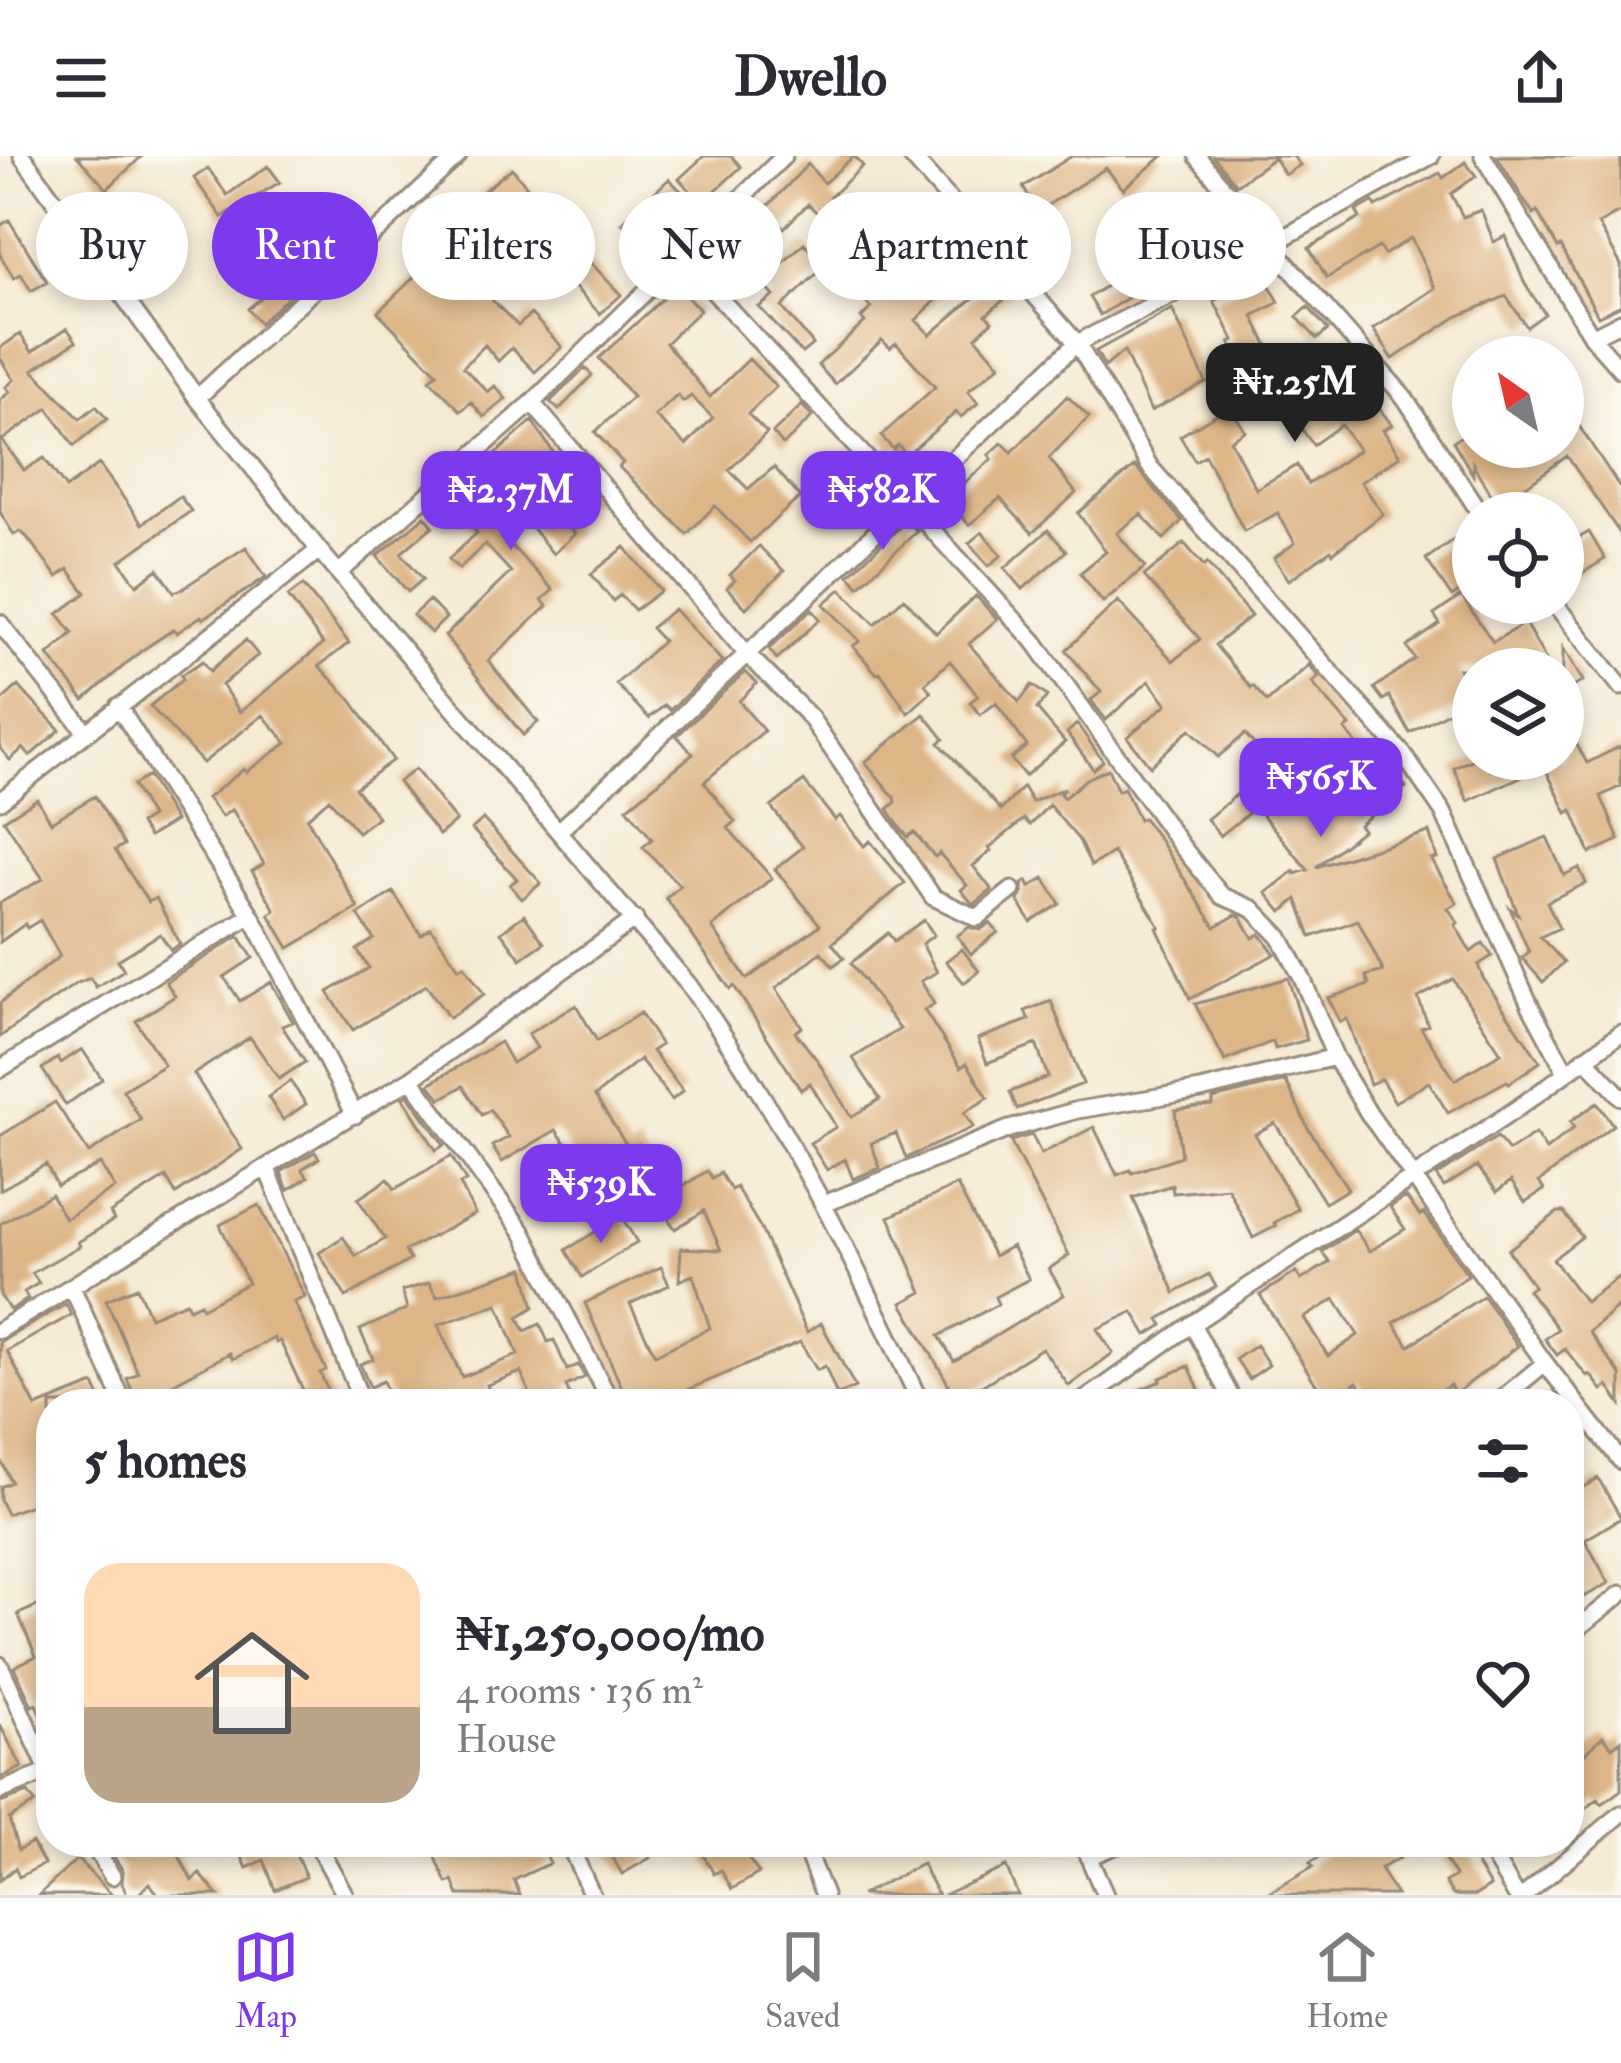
<!DOCTYPE html>
<html lang="en">
<head>
<meta charset="utf-8">
<style>
  :root { --surface:#fff; --page:#f2f2f3; --text:#2b2b33; --muted:#7c7c81; --line:#e1e1e2; --accent:#7c3aed }
  body { margin:0; font-family:"IM FELL Double Pica",serif; background:var(--page); color:var(--text); height:100vh; display:flex; flex-direction:column; font-size:45px; white-space:nowrap }
  * { box-sizing:border-box; margin:0 }
  p { font-size:39px; color:var(--muted) }
  .icon { flex:none; width:66px; height:66px; fill:none; stroke:currentColor; stroke-width:2; stroke-linecap:round; stroke-linejoin:round }
  .map { position:relative; flex:1; overflow:hidden }
  .side { position:absolute; left:36px; top:1233px; width:1548px; height:468px; display:flex; flex-direction:column; background:var(--surface); border-radius:48px; box-shadow:0 6px 18px #0003 }
  .side>* { flex:none }
  .hud { position:absolute; left:36px; top:36px; width:1551px; height:108px; display:flex; gap:24px }
  .needle { width:78px; rotate:326deg }
  .fabs { position:absolute; left:1452px; top:180px; display:grid; gap:24px }
  .fabs a { display:grid; place-items:center; width:132px; height:132px; border-radius:50%; background:var(--surface); box-shadow:0 6px 18px #0003; font-size:60px }
  .price { position:absolute; translate:-50% -102px; padding:0 27px; border-radius:24px; background:var(--accent); color:#fff; font-size:39px; line-height:78px; filter:drop-shadow(0 3px 6px #0008) }
  .price::after { content:''; position:absolute; left:50%; top:72px; width:36px; height:27px; margin-left:-18px; background:inherit; clip-path:polygon(0 0,100% 0,50% 100%) }
  .price.on { background:#222; color:#fff }
  ul { padding:0; list-style:none }
  li { display:flex; align-items:center; gap:36px; height:300px; padding:0 48px }
  li span { display:grid; place-items:center; flex:none; width:336px; height:240px; border-radius:36px; color:#555 }
  li>.icon { margin-inline-start:auto }
  span .icon { width:144px; height:144px; fill:#fffc; stroke-width:1 }
  li b { font-size:51px }
  h2 { display:flex; justify-content:space-between; align-items:center; height:144px; padding:0 48px; font-size:51px }
  .tag { padding:0 42px; border-radius:54px; background:var(--surface); box-shadow:0 6px 18px #0003; font-size:42px; line-height:108px }
  .tag.on { background:var(--accent); color:#fff }
  header { display:flex; justify-content:space-between; align-items:center; height:156px; padding:0 48px; background:var(--surface); font-size:54px; font-weight:700 }
  .tabs { display:flex; justify-content:space-around; align-items:center; height:168px; border-top:3px solid var(--line); background:var(--surface); font-size:33px; color:var(--muted) }
  .tabs a { display:grid; justify-items:center; gap:6px }
  .tabs .on { color:var(--accent) }
  .map>svg:first-child { display:block }
  .building { fill:#ddb586; fill-rule:evenodd }
  .lines { fill:none; stroke-linecap:round; stroke-linejoin:round }
  .street-casing { stroke:#988a79; stroke-width:21 }
  .street { stroke:#fff; stroke-width:15 }
</style>
</head>
<body>
<header><svg class="icon" aria-label="menu" viewBox="0 0 24 24"><path d="M4 6h16M4 12h16M4 18h16"/></svg>Dwello<svg class="icon" aria-label="share" viewBox="0 0 24 24"><path d="M12 15V3M7 8l5-5 5 5M5 13v7h14v-7"/></svg></header>
<div class="map">
<svg width="1621" height="1739" viewBox="0 0 1621 1739">
  <rect width="100%" height="100%" fill="#fbf7ec"/>
  <filter id="ink" filterUnits="userSpaceOnUse"><feTurbulence type="fractalNoise" baseFrequency=".00833" numOctaves="2"/><feDisplacementMap in="SourceGraphic" scale="24" xChannelSelector="R" yChannelSelector="G"/><feConvolveMatrix kernelMatrix="1 2 1 2 8 2 1 2 1" color-interpolation-filters="sRGB"/></filter>
  <filter id="wash" filterUnits="userSpaceOnUse"><feTurbulence type="fractalNoise" baseFrequency=".004" numOctaves="4" result="noise"/><feDisplacementMap in="SourceGraphic" scale="48" xChannelSelector="R" yChannelSelector="G"/><feGaussianBlur stdDeviation="2.7" result="paint"/><feColorMatrix in="noise" values="0 0 0 0 0 0 0 0 0 0 0 0 0 0 0 0 0 1.4 0 .05"/><feComposite in="paint" operator="in"/></filter>
  <g filter="url(#wash)">
    <rect width="100%" height="100%" fill="#f5ead4"/>
    <g id="blocks">
      <path class="building" d="M77,0H142L107,33Z
        M704,0H731L741,11L702,47L679,23Z
        M854,0L863,10L830,41L857,68L843,82L808,48L784,72L765,53L808,8L824,27Z
        M1072,0H1163L1123,33L1106,12L1032,59L1022,45L1029,41L1023,31Z
        M1213,0H1293L1300,9L1285,19L1274,2L1236,29Z
        M1497,0H1621V55L1598,68L1621,109V149L1598,160L1561,90L1558,92L1537,55L1534,58L1525,46Z
        M1465,6L1476,20L1451,38L1463,61L1481,54L1494,86L1505,80L1525,128L1545,158L1527,171L1506,140L1456,161L1393,203L1373,173L1435,132L1411,82L1384,99L1379,91L1327,122L1309,92L1360,62L1356,55L1373,46L1376,51L1440,17L1443,22Z
        M268,10L280,26L222,61L194,22L208,12L227,39Z
        M512,12L554,64L542,73L512,38L493,53L481,37Z
        M669,23L682,36L652,65L655,68L640,84L622,67Z
        M347,44L363,65L349,76L332,55Z
        M9,64L47,126L31,135L21,118L14,122L0,99V70Z
        M463,74L512,124L492,144L518,170L531,158L562,191L535,216L512,192L498,205L485,189L463,211L488,236L495,230L506,243L484,261L471,246L461,255L430,224L437,217L378,156Z
        M952,83L975,106L916,164L930,179L1000,119L1014,135L986,159L992,165L976,181L1000,209L968,235L978,247L961,261L956,256L907,299L898,289L893,293L881,280L935,231L896,187L890,192L882,184L835,228L818,209L865,166L861,162L871,152L827,108L782,151L813,188L802,197L759,151L774,140L762,127L804,87L814,98L831,85L890,144Z
        M532,100L557,127L542,140L518,113Z
        M270,102L298,132L260,167L248,153L262,141L246,123Z
        M589,105L621,139L600,158L568,124Z
        M1263,118L1279,146L1253,160L1286,228L1310,212L1316,222L1332,212L1366,261L1379,252L1392,269L1383,274L1400,300L1361,326L1383,358L1333,397L1331,394L1289,424L1274,402L1295,387L1278,357L1244,375L1205,299L1195,305L1180,280L1230,250L1245,275L1230,284L1256,333L1297,309L1308,328L1359,294L1341,269L1313,289L1289,254L1283,258L1257,217L1248,222L1230,186L1234,184L1214,145Z
        M1120,121L1132,139L1100,159L1089,141Z
        M676,130L700,154L666,187L710,241L749,203L776,231L748,258L767,277L729,314L748,333L774,311L800,341L750,386L715,350L687,378L619,311L623,307L595,276L633,241L599,202ZM678,239L683,246L691,240L713,262L686,289L655,260Z
        M1308,151L1328,174L1317,183L1297,161Z
        M1172,153L1206,226L1151,255L1124,195L1105,211L1096,195Z
        M67,172L76,185L33,214L80,263L96,250L107,263L74,290L48,252L2,284L24,314L44,302L66,332L99,308L142,368L180,340L191,355L120,405L137,429L158,413L174,436L180,434L246,391L266,421L203,463L201,460L177,477L174,473L141,495L84,544L48,499L73,477L58,458L86,437L68,413L57,421L27,381L20,375L14,379L0,356V244L10,236L6,231L14,224L0,202V192L20,178L32,196Z
        M585,212L592,219L559,254L550,246Z
        M1067,240L1089,261L1049,302L1076,337L1032,377L1000,342L969,369L946,343L992,303L989,299L1002,287L1012,296Z
        M1563,246L1621,333V379L1567,300L1519,335L1536,357H1501L1473,308V319L1453,285L1473,274V291H1563Z
        M802,249L812,261L783,289L773,277Z
        M532,265L559,305L551,311L571,335L583,325L596,341L588,347L585,343L562,363L575,378L553,398L515,351L492,369L553,434L542,444L547,450L488,505L538,566L523,579L445,480L511,416L485,388L459,413L449,403L477,377L447,342Z
        M1135,310L1182,365L1164,383L1141,358L1117,377L1145,411L1103,446L1080,417L1106,396L1078,357Z
        M425,360L433,370L401,397L423,423L408,436L377,400Z
        M907,364L917,375L859,430L849,419Z
        M1048,374L1066,395L1023,433L1005,412Z
        M982,376L1002,399L989,410L969,387Z
        M1589,376L1605,403L1563,429V391Z
        M1461,378L1473,395V426L1452,441L1426,403Z
        M1184,387L1204,410L1207,407L1251,460L1215,489L1251,532L1253,530L1267,546L1309,509L1319,521L1312,527L1350,570L1345,574L1379,614L1387,608L1406,631L1359,669L1363,674L1316,711L1429,676L1437,702L1431,703L1457,747L1448,752L1458,767L1455,769L1471,796L1483,787L1492,800L1478,809L1483,822L1540,906L1509,927L1507,925L1448,957L1429,926L1395,946L1381,923L1370,928L1347,863L1340,866L1328,842L1369,829L1366,820L1383,815L1358,764L1311,781L1297,743L1282,756L1266,737L1294,715L1295,718L1308,714L1256,651L1220,680L1207,663L1262,618L1256,612L1267,603L1245,578L1218,601L1190,573L1150,610L1127,581L1167,548L1149,525L1106,564L1091,544L1101,536L1066,494L1118,445L1173,505L1200,483L1144,420ZM1453,823L1501,897L1455,924L1421,872L1428,869L1418,842Z
        M759,390L784,415L746,452L727,432L735,424L730,419Z
        M625,391L661,435L635,454L620,439L613,445L591,418Z
        M303,429L349,487L319,510L351,544L393,604L355,632L378,661L358,676L329,643L307,662L358,752L289,792L269,758L275,754L252,715L264,708L232,653L222,661L207,642L244,613L246,616L287,587L263,559L203,607L150,550L183,523L181,519L203,505L210,515L246,484L258,499L222,529L240,556L323,488L288,440Z
        M841,433L875,468L904,442L936,477L976,440L997,463L969,488L1019,546L1032,529L1047,540L1037,553L1065,586L1025,620L1011,603L1027,590L996,547L980,559L970,546L978,540L950,505L925,528L931,536L908,557L880,516L877,518L853,490L860,485L824,448Z
        M1461,440L1493,486L1525,467L1551,513H1459L1473,542L1410,577L1389,540L1383,544L1374,532L1415,503L1407,491L1440,468L1434,459Z
        M429,444L446,462L431,477L413,459Z
        M674,453L722,505L670,554L665,549L649,562L616,528L663,485L651,472Z
        M812,453L820,463L777,503L769,493Z
        M1563,492L1583,525L1563,537Z
        M745,516L757,527L739,545L764,575L704,626L735,666L728,672L772,722L712,771L747,823L820,769L775,713L803,691L771,651L804,625L835,664L840,660L864,690L870,685L905,727L832,787L844,802L833,810L821,796L776,832L802,871L795,876L818,905L851,961L880,943L853,902L900,873L851,807L888,777L894,785L924,764L934,779L922,788L937,816L921,825L934,848L924,854L961,911L967,907L988,942L964,957L973,971L906,1002L896,977L871,987L880,1012L853,1023L845,1003L827,1014L810,987L836,971L810,927L801,934L734,830L730,833L666,742L680,730L643,691L652,683L627,652L693,598L677,580Z
        M18,530L60,574L30,600L23,592L10,604L0,592V546Z
        M924,558L944,583L939,587L1001,654L1023,631L1032,646L1065,632L1060,638L1064,642L1086,623L1108,613L1118,635L1124,632L1139,664L1143,662L1157,680L1215,771L1236,759L1241,761L1253,782L1260,778L1275,798L1190,843L1157,772L1160,771L1113,696L1091,710L1079,684L1049,649L1030,669L1024,663L989,692L991,695L973,710L992,734L975,748L971,746L961,734L967,729L939,697L935,701L914,676L908,681L901,673L888,653L896,646L895,642L865,606Z
        M1563,564L1587,607L1621,590V630L1601,640L1619,684L1590,697L1572,654L1567,657L1544,610L1468,645L1454,612L1474,603H1563Z
        M1077,568L1103,605L1093,613L1067,577Z
        M415,613L456,665L439,679L398,626Z
        M148,620L175,665L149,681L140,668L151,661L133,629Z
        M95,640L124,689L115,694L148,746L156,742L180,788L171,794L160,778L118,804L124,814L96,831L90,822L75,828L0,881V847L60,800L40,764L27,772L25,768L0,786V747L43,723L4,664L37,643L51,666Z
        M483,663L541,727L522,743L510,729L517,723L472,673Z
        M1547,681L1564,719L1579,712L1586,727L1547,746L1559,772L1540,781L1564,806L1543,826L1522,802L1529,796L1510,752L1518,758L1497,703Z
        M1044,722L1060,748L1031,766L1018,745L1023,737L1022,728L1027,725L1030,731Z
        M393,736L421,779L431,772L459,812L464,809L484,838L449,862L426,829L353,874L328,836L369,812L357,794L374,783L358,759Z
        M524,759L544,787L521,803L501,776Z
        M990,767L998,776L971,798L957,780L969,771L980,774Z
        M239,780L253,802L224,821L240,845L271,826L293,866L282,870L305,906L279,923L250,881L194,918L242,993L176,1038L166,1021L110,1057L114,1064L78,1086L80,1090L32,1117L39,1127L24,1136L28,1143L10,1154L0,1139V1068L51,1038L65,1063L115,1032L100,1008L57,1030L46,1008L0,1034V980L55,946L89,997L141,964L123,934L164,909L136,865L175,840L166,826Z
        M962,793L979,815L964,827L946,805Z
        M1288,822L1307,884L1275,893L1273,885L1225,905L1195,848Z
        M1051,845L1083,928L1017,953L1010,936L1048,921L1036,888L987,907L978,883L1029,864L1025,855Z
        M576,849L597,885L640,857L661,889L652,895L683,935L672,944L640,903L595,940L630,994L639,988L672,1037L707,1015L712,1022L720,1017L731,1034L736,1031L760,1071L807,1176L821,1167L855,1231L837,1239L825,1210L817,1214L800,1186L654,1248H629L585,1147L661,1111L669,1129L630,1148L655,1199L710,1172L693,1119L679,1125L681,1092L721,1094L704,1055L675,1073L649,1033L623,1051L603,1026L592,1034L583,1023L588,1019L556,974L502,1006L492,990L509,981L490,954L482,959L463,930L441,943L429,928L500,886L512,907L537,892L528,878Z
        M82,893L102,923L66,949L42,913L58,902L61,907Z
        M290,925L306,948L283,964L268,941Z
        M1286,925L1308,972L1348,1033L1325,1047L1275,967L1255,978L1298,1053L1274,1067L1276,1070L1253,1082L1228,1032L1173,1037L1172,1029L1133,1042L1175,1137L1209,1118L1216,1131L1159,1163L1163,1169L1147,1179L1133,1156L1097,1173L1113,1197L1069,1230L1042,1192L958,1245L902,1147L922,1136L889,1061L957,1029L994,1100L1012,1090L1029,1123L995,1141L998,1148L939,1180L954,1205L1064,1139L1049,1113L1069,1099L1010,985L1032,979L1041,998L1094,971L1117,1019L1130,1014L1132,1017L1181,1000L1175,954L1213,949V943Z
        M408,939L444,989L436,994L403,942Z
        M1597,947L1613,969L1539,1026L1544,1034L1525,1046L1511,1025L1497,1036L1477,1010L1444,1031L1436,1020L1497,981L1509,995L1535,978L1546,994L1574,972L1570,966Z
        M315,996L319,1002L302,1013L308,1021L288,1034L281,1016Z
        M451,1000L466,1025L460,1028L475,1058L405,1095L410,1104L346,1141L319,1097L343,1081L356,1100L385,1083L358,1043L388,1023L395,1033Z
        M1406,1041L1420,1060L1424,1057L1468,1119L1394,1167L1409,1190L1483,1140L1518,1190L1455,1238L1450,1229L1421,1248H1372L1357,1226L1327,1246L1260,1139L1296,1116L1301,1124L1330,1106L1322,1096L1355,1074L1370,1095L1405,1073L1390,1051ZM1335,1143L1358,1179L1328,1200L1304,1162Z
        M259,1049L305,1141L294,1146L326,1214L320,1217L334,1248H277L304,1236L280,1185L276,1187L274,1182L233,1203L230,1197L172,1228L183,1248H150L145,1239L136,1243L127,1223L138,1217L106,1144L137,1131L150,1161L186,1146L189,1152L200,1147L202,1152L248,1127L220,1069Z
        M1558,1056H1564L1582,1081L1553,1103L1585,1146L1621,1119V1148L1589,1176L1621,1219V1248L1608,1230L1602,1234L1590,1218L1587,1220L1565,1193L1557,1199L1545,1183L1558,1173L1528,1134L1534,1130L1508,1094Z
        M621,1060L637,1086L582,1121L566,1094Z
        M524,1112L534,1151L518,1161L525,1175L540,1168L548,1186L554,1184L567,1214L578,1209L585,1221L566,1230L573,1248H534L521,1216L487,1229L494,1248H393L383,1225L370,1231L360,1208L373,1203L360,1174L407,1153L402,1135L429,1127L437,1141ZM498,1148L518,1199L462,1221L438,1169Z
        M66,1148L71,1159L7,1195L36,1251L94,1228L103,1248H51V1342L7,1358L0,1344V1331L11,1326L0,1303V1186Z
        M1256,1189L1269,1209L1249,1223L1236,1203Z
        M1189,1210L1205,1248H1106L1161,1225L1160,1222Z
        M1598,1322L1621,1362L1585,1384L1609,1427L1584,1441L1581,1435L1569,1442V1340Z
        M51,1444V1583H50L36,1548L32,1550L14,1511L36,1500L18,1458Z
        M0,1569L22,1611L0,1622Z
        M1569,1578L1584,1598L1603,1580L1612,1591L1621,1584V1634L1602,1648L1598,1643L1569,1665Z
        M28,1637L35,1647L9,1663L18,1694L32,1686L44,1708L19,1721L15,1712L0,1724V1647Z
        M105,1686H172L192,1725L200,1718L218,1739H159L149,1727L138,1739H127L122,1727L123,1715Z
        M235,1686H290L306,1721L275,1734L264,1704L247,1712Z
        M429,1686H540L550,1707L514,1724L520,1739H459L453,1725L447,1727Z
        M604,1686H641L650,1702L622,1718Z
        M696,1686H736L759,1717L732,1733L721,1714L714,1718Z
        M1343,1686H1393L1401,1701L1380,1713L1396,1739H1266L1313,1711L1310,1707Z
        M1448,1686H1463L1490,1730L1476,1739H1453L1445,1726L1455,1720L1438,1692Z
        M77,1703L112,1739H39Z
        M922,1708L938,1739H861Z
        M1006,1711L1018,1739H943Z"/>
    </g>
  </g>
  <g filter="url(#ink)">
    <use href="#blocks" fill-opacity="0" stroke="#988a79" stroke-width="3"/>
    <g class="lines">
      <defs>
        <path id="street" d="M22,0L197,242L319,394L688,828C783,959 853,1102 921,1248
          M911,0L1077,187L1150,311L1403,598L1443,656L1530,849L1566,916
          M1197,0L1270,89L1405,242L1480,357
          M1483,0L1592,181L1621,214
          M680,99L1034,485L1183,692L1222,740L1253,753L1280,781L1302,822L1335,901L1369,958L1545,1207L1621,1305
          M1592,181L1621,166
          M197,242L458,0
          M532,247L747,498L810,561L933,741L977,762L1012,734
          M340,416L532,247L784,0
          M1554,447L1621,531
          M0,467L86,576
          M118,550L251,759L355,959
          M0,645L319,394
          M559,675L1077,187L1270,89L1431,0
          M1585,902L1621,941
          M0,913L251,759
          M411,923L522,1075L612,1248
          M267,1013L363,1248
          M824,1048L1009,973L1078,954L1201,934L1335,901
          M72,1131L124,1248
          M1192,1168L1235,1248
          M0,1174L411,923L635,763
          M1079,1248L1192,1168L1515,954L1621,877
          M1495,1248L1545,1207
          M1569,1479L1621,1438
          M0,1509L51,1621
          M0,1635L51,1615
          M91,1686L112,1720
          M316,1686L345,1739
          M568,1686L592,1739
          M803,1686L824,1739
          M1082,1686L1105,1739
          M1485,1686L1516,1739
          M1088,1701L1124,1686
          M1525,1739L1621,1658"/>
      </defs>
      <use href="#street" class="street-casing"/>
      <use href="#street" class="street"/>
    </g>
  </g>
</svg>
<div class="fabs">
<a><svg class="needle" viewBox="-14 -14 28 28"><path d="M0-13l5 13h-10z" fill="#e53935"/><path d="M0 13l5-13h-10z" fill="#7c7c81"/></svg></a>
<a><svg class="icon" aria-label="locate" viewBox="0 0 24 24"><circle cx="12" cy="12" r="6"/><path d="M12 2v4M12 18v4M2 12h4M18 12h4"/></svg></a>
<a><svg class="icon" aria-label="layers" viewBox="0 0 24 24"><path d="M12 4l9 5-9 5-9-5zM3 14l9 5 9-5"/></svg></a>
</div>
<b class="price on" style="left:1295px;top:289px">₦1.25M</b>
<b class="price" style="left:511px;top:397px">₦2.37M</b>
<b class="price" style="left:883px;top:397px">₦582K</b>
<b class="price" style="left:1321px;top:684px">₦565K</b>
<b class="price" style="left:601px;top:1090px">₦539K</b>
<div class="hud">
<a class="tag">Buy</a>
<a class="tag on">Rent</a>
<a class="tag">Filters</a>
<a class="tag">New</a>
<a class="tag">Apartment</a>
<a class="tag">House</a>
</div>
<section class="side">
<h2>5 homes<svg class="icon" aria-label="filters" viewBox="0 0 24 24"><path d="M4 7h16M4 17h16"/><circle cx="9" cy="7" r="2"/><circle cx="15" cy="17" r="2"/></svg></h2>
<ul>
<li><span style="background:linear-gradient(#ffd9b3 60%,#b9a48a 0)"><svg class="icon" aria-label="home" viewBox="0 0 24 24"><path d="M3 11l9-7 9 7M6 9v11h12V9"/></svg></span><div><b>₦1,250,000/mo</b><p>4 rooms · 136 m²</p><p>House</p></div><svg class="icon" aria-label="heart" viewBox="0 0 24 24"><path d="M12 20l-8-8c-3-5 5-10 8-4 3-6 11-1 8 4z"/></svg></li>
</ul>
</section>
</div>
<nav class="tabs">
<a class="on"><svg class="icon" aria-label="map" viewBox="0 0 24 24"><path d="M3 6l6-2 6 2 6-2v14l-6 2-6-2-6 2zM9 4v14M15 6v14"/></svg>Map</a>
<a><svg class="icon" aria-label="saved" viewBox="0 0 24 24"><path d="M7 4h10v16l-5-4-5 4z"/></svg>Saved</a>
<a><svg class="icon" aria-label="home" viewBox="0 0 24 24"><path d="M3 11l9-7 9 7M6 9v11h12V9"/></svg>Home</a>
</nav>
</body>
</html>
